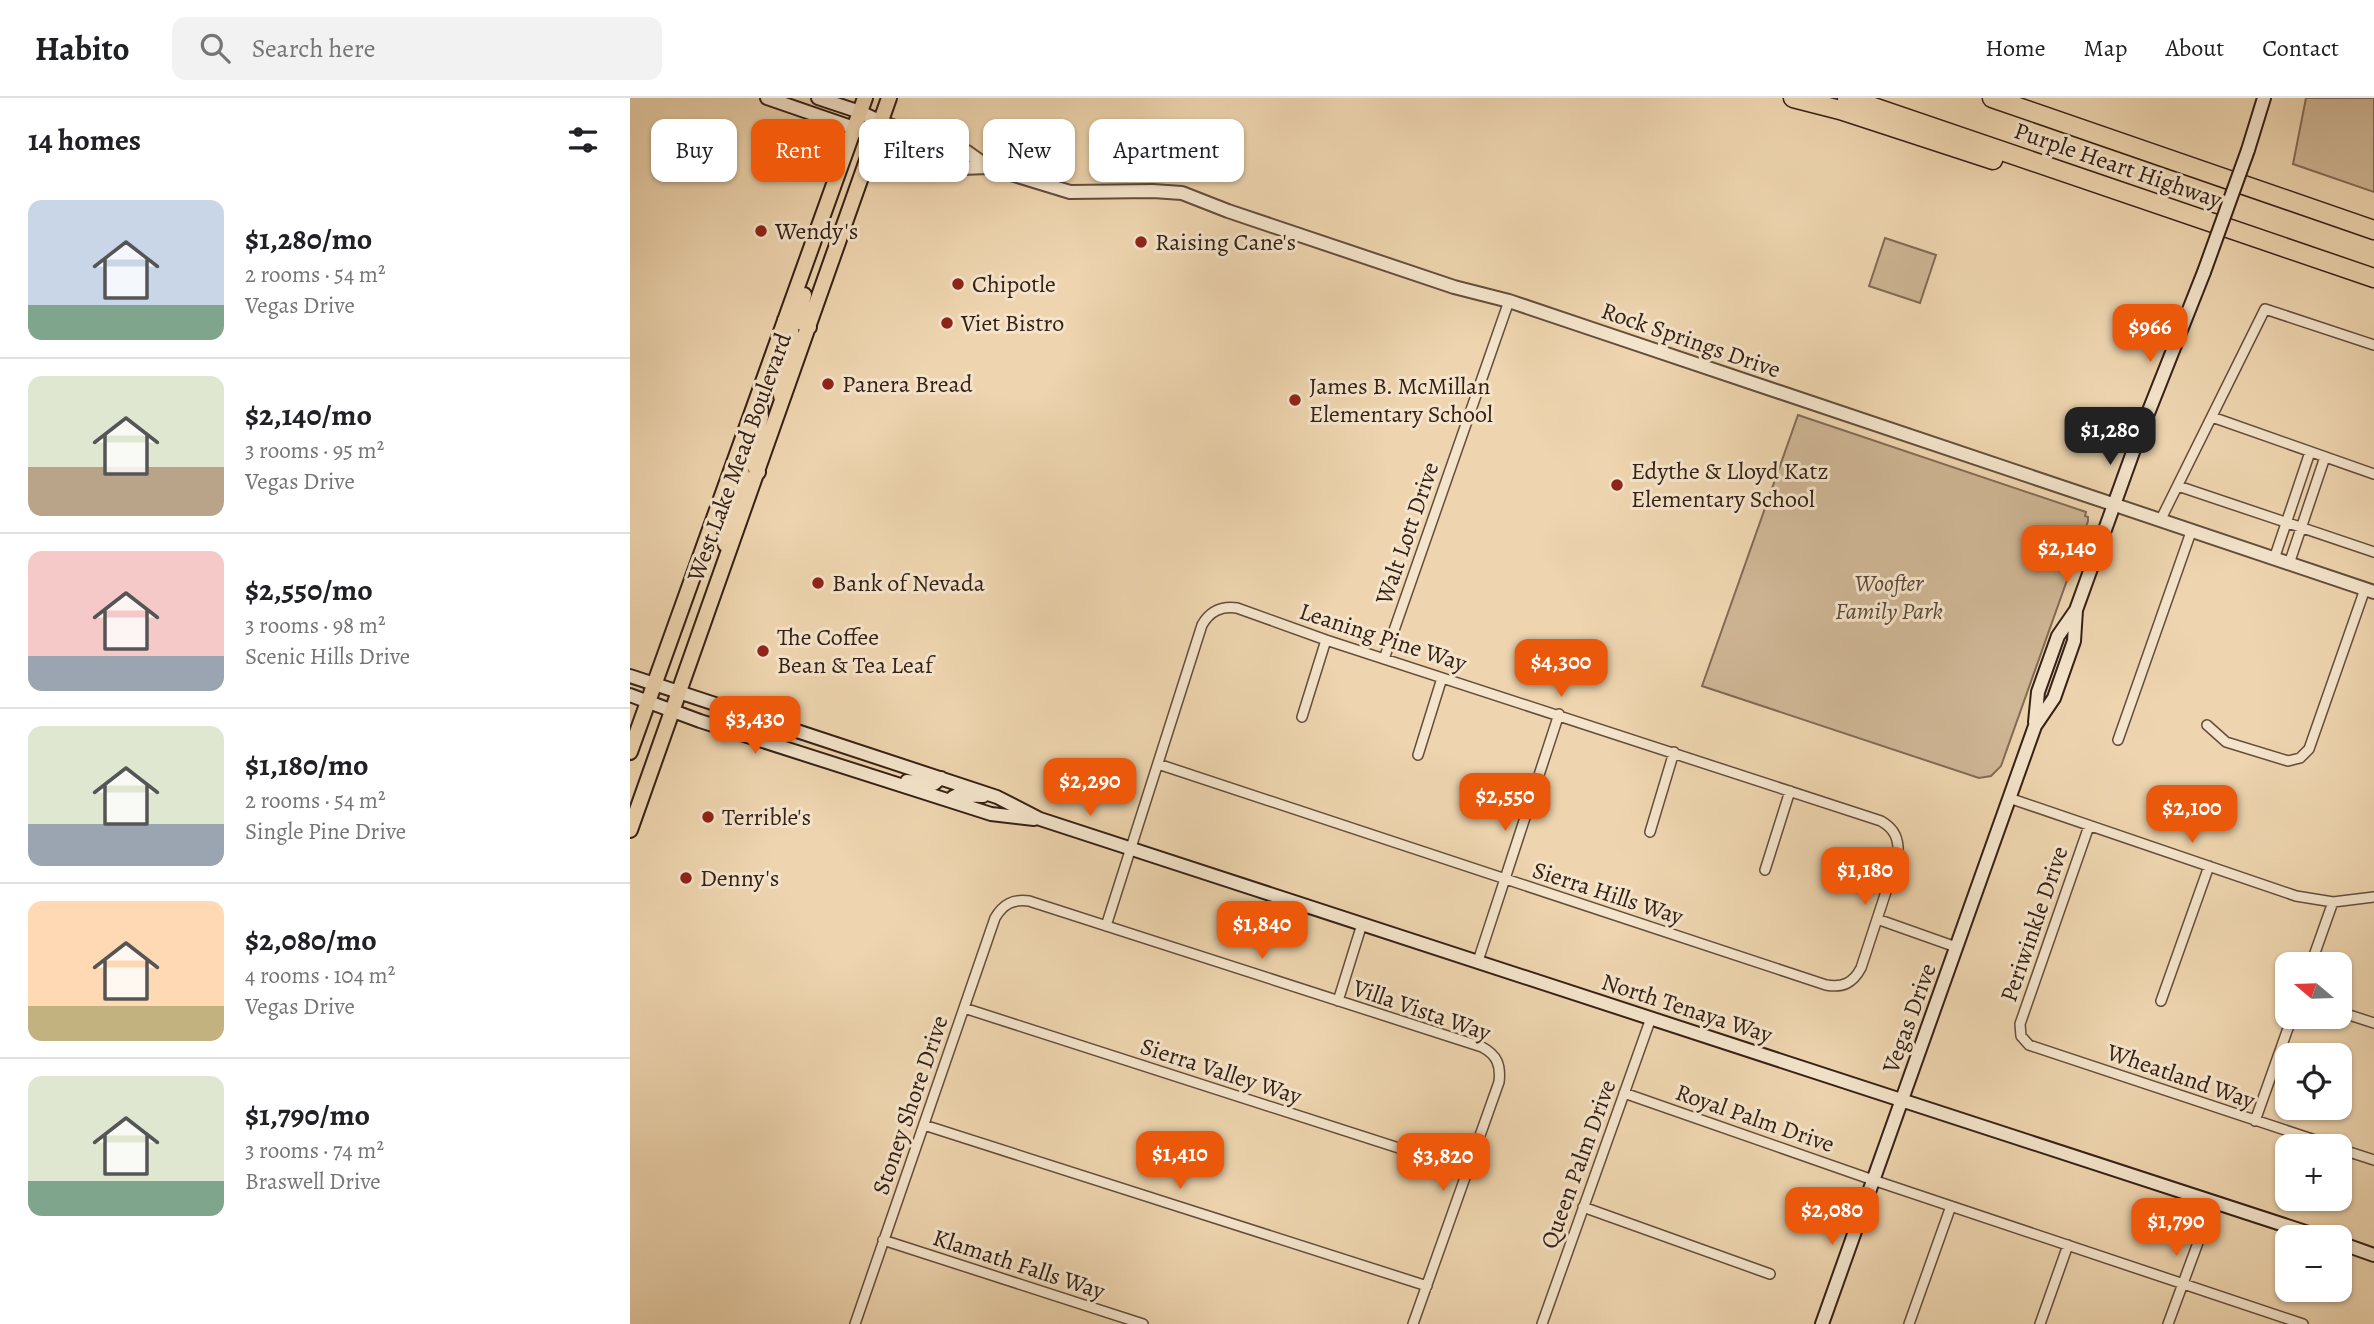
<!DOCTYPE html>
<html lang="en">
<head>
<meta charset="utf-8">
<style>
  :root { --surface:#fff; --page:#f2f2f2; --text:#202124; --muted:#757577; --line:#e0e0e0; --accent:#ea580c }
  body { margin:0; font-family:Alegreya,serif; background:var(--page); color:var(--text); height:100vh; display:flex; flex-direction:column; font-size:26px; white-space:nowrap }
  * { box-sizing:border-box; margin:0 }
  p { font-size:23px; color:var(--muted) }
  .icon { flex:none; width:38px; height:38px; fill:none; stroke:currentColor; stroke-width:2; stroke-linecap:round; stroke-linejoin:round }
  .map { position:relative; flex:1; overflow:hidden }
  .side { display:flex; flex-direction:column; background:var(--surface); width:630px }
  .side>* { flex:none }
  .hud { position:absolute; left:21px; top:21px; width:665px; height:63px; display:flex; gap:14px }
  .needle { width:46px; rotate:289deg }
  .buttons { position:absolute; left:1645px; top:854px; display:grid; gap:14px }
  .buttons a { display:grid; place-items:center; width:77px; height:77px; border-radius:14px; background:var(--surface); box-shadow:0 2px 5px #0004; font-size:35px }
  .price { position:absolute; translate:-50% -60px; padding:0 16px; border-radius:14px; background:var(--accent); color:#fff; font-size:23px; line-height:46px; filter:drop-shadow(0 2px 4px #0008) }
  .price::after { content:''; position:absolute; left:50%; top:42px; width:21px; height:16px; margin-left:-10px; background:inherit; clip-path:polygon(0 0,100% 0,50% 100%) }
  .price.on { background:#222; color:#fff }
  ul { padding:0; list-style:none }
  li { display:flex; align-items:center; gap:21px; height:175px; padding:0 28px }
  li+li { border-top:2px solid var(--line) }
  li span { display:grid; place-items:center; flex:none; width:196px; height:140px; border-radius:14px; color:#555 }
  li>.icon { margin-inline-start:auto }
  span .icon { width:84px; height:84px; fill:#fffc; stroke-width:1 }
  li b { font-size:30px }
  h2 { display:flex; justify-content:space-between; align-items:center; height:84px; padding:0 28px; font-size:30px }
  .tag { padding:0 24px; border-radius:14px; background:var(--surface); box-shadow:0 2px 5px #0004; font-size:24px; line-height:63px }
  .tag.on { background:var(--accent); color:#fff }
  header { display:flex; align-items:center; gap:42px; box-sizing:border-box; height:98px; padding:0 35px; background:var(--surface); border-bottom:2px solid var(--line) }
  header strong { font-size:33px }
  nav { display:flex; gap:38px; margin-inline-start:auto; font-size:24px }
  .search { width:490px; height:63px; background:var(--page); display:flex; align-items:center; gap:18px; box-sizing:border-box; padding:0 24px; border-radius:14px; color:var(--muted); font-size:26px }
  main { display:flex; flex:1; min-height:0 }
  .map>svg:first-child { display:block }
  .green { fill:#cfb695; stroke:#826b56; stroke-width:2 }
  .lines { fill:none; stroke-linecap:round; stroke-linejoin:round }
  .minor-casing { stroke:#634d3c; stroke-width:12 }
  .tertiary-casing { stroke:#634d3c; stroke-width:16 }
  .secondary-casing { stroke:#352016; stroke-width:16 }
  .primary-casing { stroke:#352016; stroke-width:18 }
  .motorway-casing { stroke:#352016; stroke-width:21 }
  .minor { stroke:#f4e4cb; stroke-width:9 }
  .tertiary { stroke:#f4e4cb; stroke-width:12 }
  .secondary { stroke:#f4e4cb; stroke-width:12 }
  .primary { stroke:#eed5af; stroke-width:14 }
  .motorway { stroke:#eed5af; stroke-width:18 }
  .secondary-bridge-casing { stroke:#352016; stroke-width:16; stroke-linecap:butt }
  .secondary-bridge { stroke:#f4e4cb; stroke-width:12 }
  .poi-dot { fill:#8f2418; stroke:#f4e4cb; stroke-width:2.5 }
  .labels { text-anchor:middle; dominant-baseline:central; stroke-width:6; stroke-linejoin:round; paint-order:stroke }
  .street-label { font-size:24px; fill:#352016; stroke:#f4e4cb }
  .poi-label { font-size:24px; fill:#352016; stroke:#f4e4cb; text-anchor:start }
  .park-label { font-size:24px; font-style:italic; fill:#5c4636; stroke:#f4e4cb }
</style>
</head>
<body>
<header>
<strong>Habito</strong>
<div class="search"><svg class="icon" aria-label="search" viewBox="0 0 24 24"><circle cx="10" cy="10" r="6"/><path d="M15 15l6 6"/></svg>Search here</div>
<nav><a>Home</a><a>Map</a><a>About</a><a>Contact</a></nav>
</header>
<main>
<section class="side">
<h2>14 homes<svg class="icon" aria-label="filters" viewBox="0 0 24 24"><path d="M4 7h16M4 17h16"/><circle cx="9" cy="7" r="2"/><circle cx="15" cy="17" r="2"/></svg></h2>
<ul>
<li><span style="background:linear-gradient(#c9d6e8 75%,#7fa58c 0)"><svg class="icon" aria-label="home" viewBox="0 0 24 24"><path d="M3 11l9-7 9 7M6 9v11h12V9"/></svg></span><div><b>$1,280/mo</b><p>2 rooms · 54 m²</p><p>Vegas Drive</p></div></li>
<li><span style="background:linear-gradient(#dfe7d0 65%,#b9a48a 0)"><svg class="icon" aria-label="home" viewBox="0 0 24 24"><path d="M3 11l9-7 9 7M6 9v11h12V9"/></svg></span><div><b>$2,140/mo</b><p>3 rooms · 95 m²</p><p>Vegas Drive</p></div></li>
<li><span style="background:linear-gradient(#f6c9c9 75%,#9aa5b1 0)"><svg class="icon" aria-label="home" viewBox="0 0 24 24"><path d="M3 11l9-7 9 7M6 9v11h12V9"/></svg></span><div><b>$2,550/mo</b><p>3 rooms · 98 m²</p><p>Scenic Hills Drive</p></div></li>
<li><span style="background:linear-gradient(#dfe7d0 70%,#9aa5b1 0)"><svg class="icon" aria-label="home" viewBox="0 0 24 24"><path d="M3 11l9-7 9 7M6 9v11h12V9"/></svg></span><div><b>$1,180/mo</b><p>2 rooms · 54 m²</p><p>Single Pine Drive</p></div></li>
<li><span style="background:linear-gradient(#ffd9b3 75%,#c2b280 0)"><svg class="icon" aria-label="home" viewBox="0 0 24 24"><path d="M3 11l9-7 9 7M6 9v11h12V9"/></svg></span><div><b>$2,080/mo</b><p>4 rooms · 104 m²</p><p>Vegas Drive</p></div></li>
<li><span style="background:linear-gradient(#dfe7d0 75%,#7fa58c 0)"><svg class="icon" aria-label="home" viewBox="0 0 24 24"><path d="M3 11l9-7 9 7M6 9v11h12V9"/></svg></span><div><b>$1,790/mo</b><p>3 rooms · 74 m²</p><p>Braswell Drive</p></div></li>
</ul>
</section>
<div class="map">
<svg width="1744" height="1226" viewBox="0 0 1744 1226">
  <rect width="100%" height="100%" fill="#eed5af"/>
  <filter id="stains"><feTurbulence type="fractalNoise" baseFrequency=".00286" numOctaves="4"/><feColorMatrix values="0 0 0 0 .2 0 0 0 0 .09 0 0 0 0 .02 0 0 0 .5 -.17"/></filter>
  <radialGradient id="worn" r=".72"><stop offset=".6" stop-color="#630" stop-opacity="0"/><stop offset="1" stop-color="#630" stop-opacity=".3"/></radialGradient>
  <path class="green" d="M1676,0H1744V94L1663,66Z
    M1255,140L1306,157L1290,205L1239,188Z
    M1168,317L1456,414L1455,418L1458,419V423L1371,668L1361,678L1349,680L1072,588Z"/>
  <g class="lines">
    <defs>
      <path id="minor" d="M1582,319L1744,376
        M1548,388L1744,454
        M1530,423L1635,211L1744,247
        M1644,461L1680,354
        M1659,466L1695,359
        M754,561L879,203
        M672,619L696,542
        M1577,627L1596,644L1658,663L1670,660L1679,651L1735,491
        M1488,642L1561,434
        M788,657L812,580
        M1379,700L1666,798L1703,804L1744,799
        M1459,728L1390,926L1391,938L1399,947L1703,1048
        M1020,734L1044,654
        M1135,772L1160,693
        M1247,821L1326,849
        M476,828L572,527C580,513 591,508 607,510L696,542L1251,723C1265,731 1269,741 1268,757L1231,870C1223,885 1213,890 1196,887L528,666
        M848,863L929,616
        M1681,866L1703,804
        M708,903L732,826
        M1531,903L1579,768
        M334,910L837,1072
        M1710,914L1744,925
        M994,995L1243,1082L1673,1226
        M1625,1023L1662,919
        M294,1027L797,1188
        M1710,1051L1744,1062
        M953,1109L1140,1176
        M253,1142L513,1226
        M225,1226L365,820C373,806 383,801 399,803L852,949C867,957 871,967 869,984L783,1226
        M912,1226L1021,920
        M1279,1226L1321,1108
        M1410,1226L1438,1147
        M1538,1226L1583,1104"/>
      <path id="tertiary" d="M251,24L337,54L358,69L440,94L523,93L552,95L598,113L824,189L879,203L971,234L1744,494
        M245,41L332,70L358,69"/>
      <path id="secondary" d="M137,0L224,30L245,41
        M188,0L230,14L251,24
        M1618,52L1634,0
        M0,578L367,699L410,721L1691,1139
        M0,597L70,623L361,716L404,721
        M1405,624L1408,594L1428,538L1446,512L1507,343L1574,174
        M277,683L304,686L311,680
        M321,703L323,699L327,697L353,698
        M1710,1145L1744,1157
        M1192,1226L1405,628L1424,600L1444,543L1446,512"/>
      <path id="primary" d="M174,197L168,218L172,225L179,229
        M151,298C151,289 149,279 151,270C155,254 170,235 155,222
        M128,374L119,358L131,319L129,300
        M95,446L99,416L112,376L111,371L104,365
        M0,654L235,0
        M0,732L259,0"/>
      <path id="motorway" d="M1163,0L1210,12L1363,62
        M1217,0L1744,180
        M1362,0L1744,132"/>
    </defs>
    <use href="#minor" class="minor-casing"/>
    <use href="#tertiary" class="tertiary-casing"/>
    <use href="#secondary" class="secondary-casing"/>
    <use href="#primary" class="primary-casing"/>
    <use href="#motorway" class="motorway-casing"/>
    <use href="#minor" class="minor"/>
    <use href="#tertiary" class="tertiary"/>
    <use href="#secondary" class="secondary"/>
    <use href="#primary" class="primary"/>
    <use href="#motorway" class="motorway"/>
    <defs>
      <path id="secondary-bridge" d="M1574,174L1618,52"/>
    </defs>
    <use href="#secondary-bridge" class="secondary-bridge-casing"/>
    <use href="#secondary-bridge" class="secondary-bridge"/>
  </g>
  <g class="poi-dot">
    <circle cx="131" cy="133" r="7"/>
    <circle cx="511" cy="144" r="7"/>
    <circle cx="328" cy="186" r="7"/>
    <circle cx="317" cy="225" r="7"/>
    <circle cx="198" cy="286" r="7"/>
    <circle cx="665" cy="302" r="7"/>
    <circle cx="987" cy="387" r="7"/>
    <circle cx="188" cy="485" r="7"/>
    <circle cx="133" cy="553" r="7"/>
    <circle cx="78" cy="719" r="7"/>
    <circle cx="56" cy="780" r="7"/>
  </g>
  <g class="labels">
    <g class="street-label">
      <text transform="translate(1488 67) rotate(19)">Purple Heart Highway</text>
      <text transform="translate(1061 242) rotate(19)">Rock Springs Drive</text>
      <text transform="translate(109 359) rotate(-70)">West Lake Mead Boulevard</text>
      <text transform="translate(777 435) rotate(-71)">Walt Lott Drive</text>
      <text transform="translate(753 539) rotate(18)">Leaning Pine Way</text>
      <text transform="translate(978 795) rotate(18)">Sierra Hills Way</text>
      <text transform="translate(1404 826) rotate(-71)">Periwinkle Drive</text>
      <text transform="translate(1057 910) rotate(18)">North Tenaya Way</text>
      <text transform="translate(792 912) rotate(19)">Villa Vista Way</text>
      <text transform="translate(1279 920) rotate(-70)">Vegas Drive</text>
      <text transform="translate(591 973) rotate(18)">Sierra Valley Way</text>
      <text transform="translate(1551 978) rotate(19)">Wheatland Way</text>
      <text transform="translate(280 1007) rotate(-71)">Stoney Shore Drive</text>
      <text transform="translate(1125 1020) rotate(19)">Royal Palm Drive</text>
      <text transform="translate(948 1066) rotate(-70)">Queen Palm Drive</text>
      <text transform="translate(389 1166) rotate(18)">Klamath Falls Way</text>
    </g>
    <g class="poi-label">
      <text x="145" y="133">Wendy's</text>
      <text x="525" y="144">Raising Cane's</text>
      <text x="342" y="186">Chipotle</text>
      <text x="331" y="225">Viet Bistro</text>
      <text x="212" y="286">Panera Bread</text>
      <text x="679" y="288">James B. McMillan<tspan x="679" dy="28">Elementary School</tspan></text>
      <text x="1001" y="373">Edythe &amp; Lloyd Katz<tspan x="1001" dy="28">Elementary School</tspan></text>
      <text x="202" y="485">Bank of Nevada</text>
      <text x="147" y="539">The Coffee<tspan x="147" dy="28">Bean &amp; Tea Leaf</tspan></text>
      <text x="92" y="719">Terrible's</text>
      <text x="70" y="780">Denny's</text>
    </g>
    <g class="park-label">
      <text x="1259" y="485">Woofter<tspan x="1259" dy="28">Family Park</tspan></text>
    </g>
  </g>
  <rect width="100%" height="100%" filter="url(#stains)"/>
  <rect width="100%" height="100%" fill="url(#worn)"/>
</svg>
<div class="buttons">
<a><svg class="needle" viewBox="-14 -14 28 28"><path d="M0-13l5 13h-10z" fill="#e53935"/><path d="M0 13l5-13h-10z" fill="#757577"/></svg></a>
<a><svg class="icon" aria-label="locate" viewBox="0 0 24 24"><circle cx="12" cy="12" r="6"/><path d="M12 2v4M12 18v4M2 12h4M18 12h4"/></svg></a>
<a>+</a>
<a>−</a>
</div>
<b class="price" style="left:1520px;top:266px">$966</b>
<b class="price on" style="left:1480px;top:369px">$1,280</b>
<b class="price" style="left:1437px;top:487px">$2,140</b>
<b class="price" style="left:931px;top:601px">$4,300</b>
<b class="price" style="left:125px;top:658px">$3,430</b>
<b class="price" style="left:460px;top:720px">$2,290</b>
<b class="price" style="left:875px;top:735px">$2,550</b>
<b class="price" style="left:1562px;top:747px">$2,100</b>
<b class="price" style="left:1235px;top:809px">$1,180</b>
<b class="price" style="left:632px;top:863px">$1,840</b>
<b class="price" style="left:550px;top:1093px">$1,410</b>
<b class="price" style="left:813px;top:1095px">$3,820</b>
<b class="price" style="left:1202px;top:1149px">$2,080</b>
<b class="price" style="left:1546px;top:1160px">$1,790</b>
<div class="hud">
<a class="tag">Buy</a>
<a class="tag on">Rent</a>
<a class="tag">Filters</a>
<a class="tag">New</a>
<a class="tag">Apartment</a>
</div>
</div>
</main>
</body>
</html>
